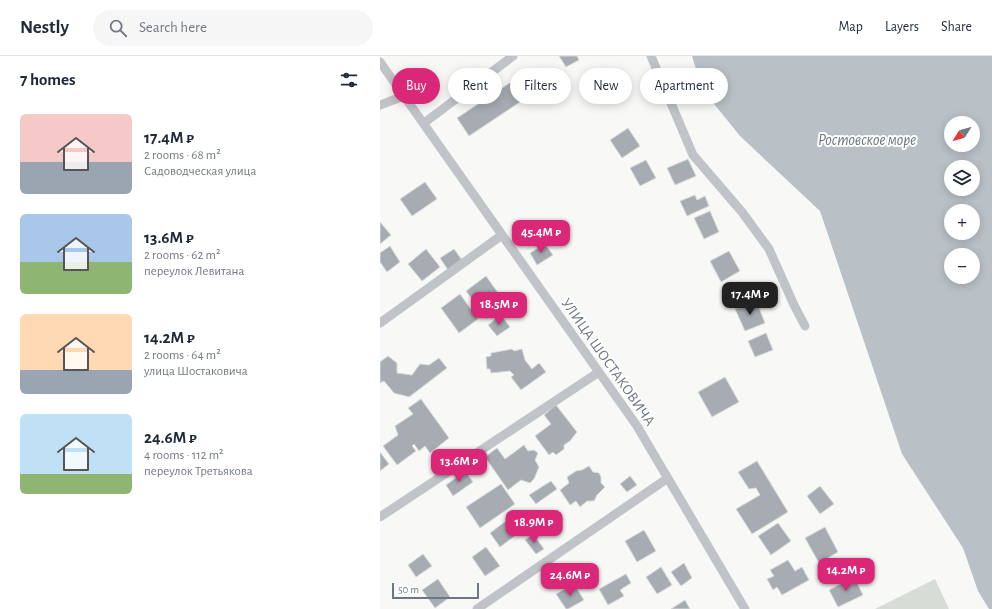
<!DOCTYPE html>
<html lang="en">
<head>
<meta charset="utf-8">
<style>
  :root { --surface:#fff; --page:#f6f6f7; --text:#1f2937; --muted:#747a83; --line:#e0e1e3; --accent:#db2777 }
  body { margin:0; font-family:"Alegreya Sans",sans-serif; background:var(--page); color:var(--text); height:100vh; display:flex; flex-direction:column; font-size:15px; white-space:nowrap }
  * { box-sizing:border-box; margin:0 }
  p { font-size:13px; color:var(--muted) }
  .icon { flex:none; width:22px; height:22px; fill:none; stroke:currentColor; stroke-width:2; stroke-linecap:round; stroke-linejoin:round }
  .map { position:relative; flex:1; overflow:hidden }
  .sheet { display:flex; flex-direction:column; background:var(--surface); width:380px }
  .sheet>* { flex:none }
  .hud { position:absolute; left:12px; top:12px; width:380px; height:36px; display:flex; gap:8px }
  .needle { width:26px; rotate:233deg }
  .tools { position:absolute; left:564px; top:60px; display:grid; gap:8px }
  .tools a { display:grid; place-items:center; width:36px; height:36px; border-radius:50%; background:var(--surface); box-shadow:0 2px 10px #0003; font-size:20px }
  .scale { position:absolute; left:12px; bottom:10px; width:87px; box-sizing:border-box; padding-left:4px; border:2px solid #6b7783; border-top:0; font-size:11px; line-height:14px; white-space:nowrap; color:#6b7783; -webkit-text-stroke:3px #fff; paint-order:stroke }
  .price { position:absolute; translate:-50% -34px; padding:0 9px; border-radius:8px; background:var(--accent); color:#fff; font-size:13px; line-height:26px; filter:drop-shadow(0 1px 2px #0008) }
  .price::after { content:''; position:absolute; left:50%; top:24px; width:12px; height:9px; margin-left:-6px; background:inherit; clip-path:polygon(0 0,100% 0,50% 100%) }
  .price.current { background:#222; color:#fff }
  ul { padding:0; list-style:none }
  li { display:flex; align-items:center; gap:12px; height:100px; padding:0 20px }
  li span { display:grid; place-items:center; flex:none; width:112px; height:80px; border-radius:6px; color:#555 }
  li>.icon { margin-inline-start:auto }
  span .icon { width:48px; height:48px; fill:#fffc; stroke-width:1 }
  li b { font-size:17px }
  h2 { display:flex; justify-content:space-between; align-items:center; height:48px; padding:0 20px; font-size:17px }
  .chip { padding:0 14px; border-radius:18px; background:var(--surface); box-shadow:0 2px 10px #0003; font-size:14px; line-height:36px }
  .chip.current { background:var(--accent); color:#fff }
  header { display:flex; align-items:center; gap:24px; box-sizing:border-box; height:56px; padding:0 20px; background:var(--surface); border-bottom:1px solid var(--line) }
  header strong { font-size:19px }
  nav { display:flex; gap:22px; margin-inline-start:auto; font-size:14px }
  .search { width:280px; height:36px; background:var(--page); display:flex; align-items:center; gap:10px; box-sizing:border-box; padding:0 14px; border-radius:22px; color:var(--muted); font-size:15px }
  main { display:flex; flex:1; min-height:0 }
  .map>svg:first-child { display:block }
  .green { fill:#d8dcd6 }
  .water { fill:#b9c1c6; fill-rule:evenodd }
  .building { fill:#a6acb2; stroke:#dadad8 }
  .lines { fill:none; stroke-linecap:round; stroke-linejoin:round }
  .minor { stroke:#c0c3c7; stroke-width:9 }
  .labels { text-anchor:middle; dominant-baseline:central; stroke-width:4; stroke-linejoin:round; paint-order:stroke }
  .street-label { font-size:15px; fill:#6b7783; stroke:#fff }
  .water-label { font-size:16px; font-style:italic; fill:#67777e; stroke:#fff }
</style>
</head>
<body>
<header>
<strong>Nestly</strong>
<div class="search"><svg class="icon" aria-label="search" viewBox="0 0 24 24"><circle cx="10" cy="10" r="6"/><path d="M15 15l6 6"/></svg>Search here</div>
<nav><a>Map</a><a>Layers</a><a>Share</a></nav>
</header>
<main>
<section class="sheet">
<h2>7 homes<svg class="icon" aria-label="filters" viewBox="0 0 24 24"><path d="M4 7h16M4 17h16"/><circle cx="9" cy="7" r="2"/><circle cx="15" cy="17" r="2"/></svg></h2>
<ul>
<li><span style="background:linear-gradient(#f6c9c9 60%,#9aa5b1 0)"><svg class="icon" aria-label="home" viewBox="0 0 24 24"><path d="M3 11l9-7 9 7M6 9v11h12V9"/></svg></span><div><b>17.4M ₽</b><p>2 rooms · 68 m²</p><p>Садоводческая улица</p></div></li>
<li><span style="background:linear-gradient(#a9c7e8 60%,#8fb573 0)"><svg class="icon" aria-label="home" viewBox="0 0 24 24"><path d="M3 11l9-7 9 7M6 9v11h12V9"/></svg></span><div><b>13.6M ₽</b><p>2 rooms · 62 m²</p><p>переулок Левитана</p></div></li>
<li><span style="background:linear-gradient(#ffd9b3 70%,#9aa5b1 0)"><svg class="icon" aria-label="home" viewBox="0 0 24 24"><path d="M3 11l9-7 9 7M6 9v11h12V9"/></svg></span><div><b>14.2M ₽</b><p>2 rooms · 64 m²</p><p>улица Шостаковича</p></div></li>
<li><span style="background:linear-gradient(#bfe0f5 75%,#8fb573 0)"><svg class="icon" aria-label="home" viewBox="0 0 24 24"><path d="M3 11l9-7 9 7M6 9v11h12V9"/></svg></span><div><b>24.6M ₽</b><p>4 rooms · 112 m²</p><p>переулок Третьякова</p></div></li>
</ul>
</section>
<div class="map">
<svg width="612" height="553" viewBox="0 0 612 553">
  <rect width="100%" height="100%" fill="#f8f8f6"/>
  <path class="green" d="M555,523L569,553H495Z"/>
  <path class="water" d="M312,0H612V553H609L598,535L583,492L522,398L440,155L360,80L322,33ZM571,67H593V89H571ZM571,111H593V133H571ZM571,155H593V177H571ZM571,199H593V221H571Z"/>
  <path class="building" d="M179,0H197L199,4L186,11Z
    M131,26L143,44L89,80L77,62Z
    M248,72L260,90L242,102L230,84Z
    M308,103L316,120L295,129L287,112Z
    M266,104L276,122L260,130L250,112Z
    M45,126L57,143L32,160L20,143Z
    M315,139L317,144L325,140L329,150L307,160L300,145Z
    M330,155L339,176L324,183L314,162Z
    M0,166L11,179L0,188Z
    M165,188L173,199L157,209L150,197Z
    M10,190L20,206L7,216L0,206V197Z
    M46,193L60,211L42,225L28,208Z
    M74,193L82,204L68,214L60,202Z
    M349,195L360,215L341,226L330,205Z
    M106,220L126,248L106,263L86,235Z
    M80,238L98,263L79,277L61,252Z
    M376,244L385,267L365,275L355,253Z
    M121,259L130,271L117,280L108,269Z
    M386,277L393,294L375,301L368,285Z
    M132,293L134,295L142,293L145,304L152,313L159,307L166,316L141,334L131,321L134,319L130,315L111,317L110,313H107L106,301L111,300V297Z
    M8,300L17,307V317L32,319L40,308L49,309L59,302L67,312L29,341L14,337L4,325L0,327V306Z
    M345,321L359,346L332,361L318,336Z
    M41,343L69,382L50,397L45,390L39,395L34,388L32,390L36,395L17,409L3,390L18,379L15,370L33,358L28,352Z
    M176,349L197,376L190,385L184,389V393L176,399L173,396L169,399L155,380L171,368L164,359Z
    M144,389L148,395L154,394L158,397L155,404L159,411L154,423L150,427L141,424L128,434L105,401L117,392L125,403Z
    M0,396L9,408L0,415Z
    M377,405L408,456L372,478L356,453L380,439L376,432L369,433L358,416Z
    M209,410L213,416L219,417L221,421V427L225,431L217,439L214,445H207L200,451L196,445L190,449L180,434L189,427L187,421L196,415L202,414Z
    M85,415L93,426L73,440L66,429Z
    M250,420L257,429L247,436L240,428Z
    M171,425L177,433L156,448L149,439Z
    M121,428L135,448L100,472L86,451Z
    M440,430L454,448L440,458L427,440Z
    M130,462L140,476L120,491L110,477Z
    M398,467L411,485L391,499L378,480Z
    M445,471L458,496L439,507L425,482Z
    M264,474L276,495L257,506L245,485Z
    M153,478L164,493L156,498L145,484Z
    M106,491L120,510L105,520L92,501Z
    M43,498L52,510L36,521L28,509Z
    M408,504L415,515L422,511L429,524L402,539L397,531L393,534L387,523L394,520L390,514Z
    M304,507L312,522L301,530L291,516Z
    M281,511L292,529L277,538L266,521Z
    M246,518L251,527L240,534L244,540L228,549L219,533Z
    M474,521L483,539L458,551L449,534Z
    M58,523L70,541L55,552L42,534Z
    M194,528L204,544L188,553H186L176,538Z
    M305,544L310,553H291Z"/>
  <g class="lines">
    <path class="minor" d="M271,0L313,99L362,156L389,193L414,249L425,270
      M0,6L257,370L365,553
      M0,49L24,40
      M44,67L133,0
      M0,267L122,179
      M0,461L219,316
      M97,553L288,422"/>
  </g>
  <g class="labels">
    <g class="street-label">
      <text transform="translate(228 306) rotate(55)">УЛИЦА ШОСТАКОВИЧА</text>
    </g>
    <g class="water-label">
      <text x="487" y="84">Ростовское море</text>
    </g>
  </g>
</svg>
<div class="tools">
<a><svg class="needle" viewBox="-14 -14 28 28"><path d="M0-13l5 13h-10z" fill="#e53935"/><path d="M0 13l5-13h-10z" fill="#747a83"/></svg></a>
<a><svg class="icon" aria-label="layers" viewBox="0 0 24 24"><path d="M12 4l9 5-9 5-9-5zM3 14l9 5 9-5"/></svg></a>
<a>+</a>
<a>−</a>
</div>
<div class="scale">50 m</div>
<b class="price" style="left:161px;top:198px">45.4M ₽</b>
<b class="price current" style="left:370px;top:260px">17.4M ₽</b>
<b class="price" style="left:119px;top:270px">18.5M ₽</b>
<b class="price" style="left:79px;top:427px">13.6M ₽</b>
<b class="price" style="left:154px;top:488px">18.9M ₽</b>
<b class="price" style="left:466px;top:536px">14.2M ₽</b>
<b class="price" style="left:190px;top:541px">24.6M ₽</b>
<div class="hud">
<a class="chip current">Buy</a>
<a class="chip">Rent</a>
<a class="chip">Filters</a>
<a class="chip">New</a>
<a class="chip">Apartment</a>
</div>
</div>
</main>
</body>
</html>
